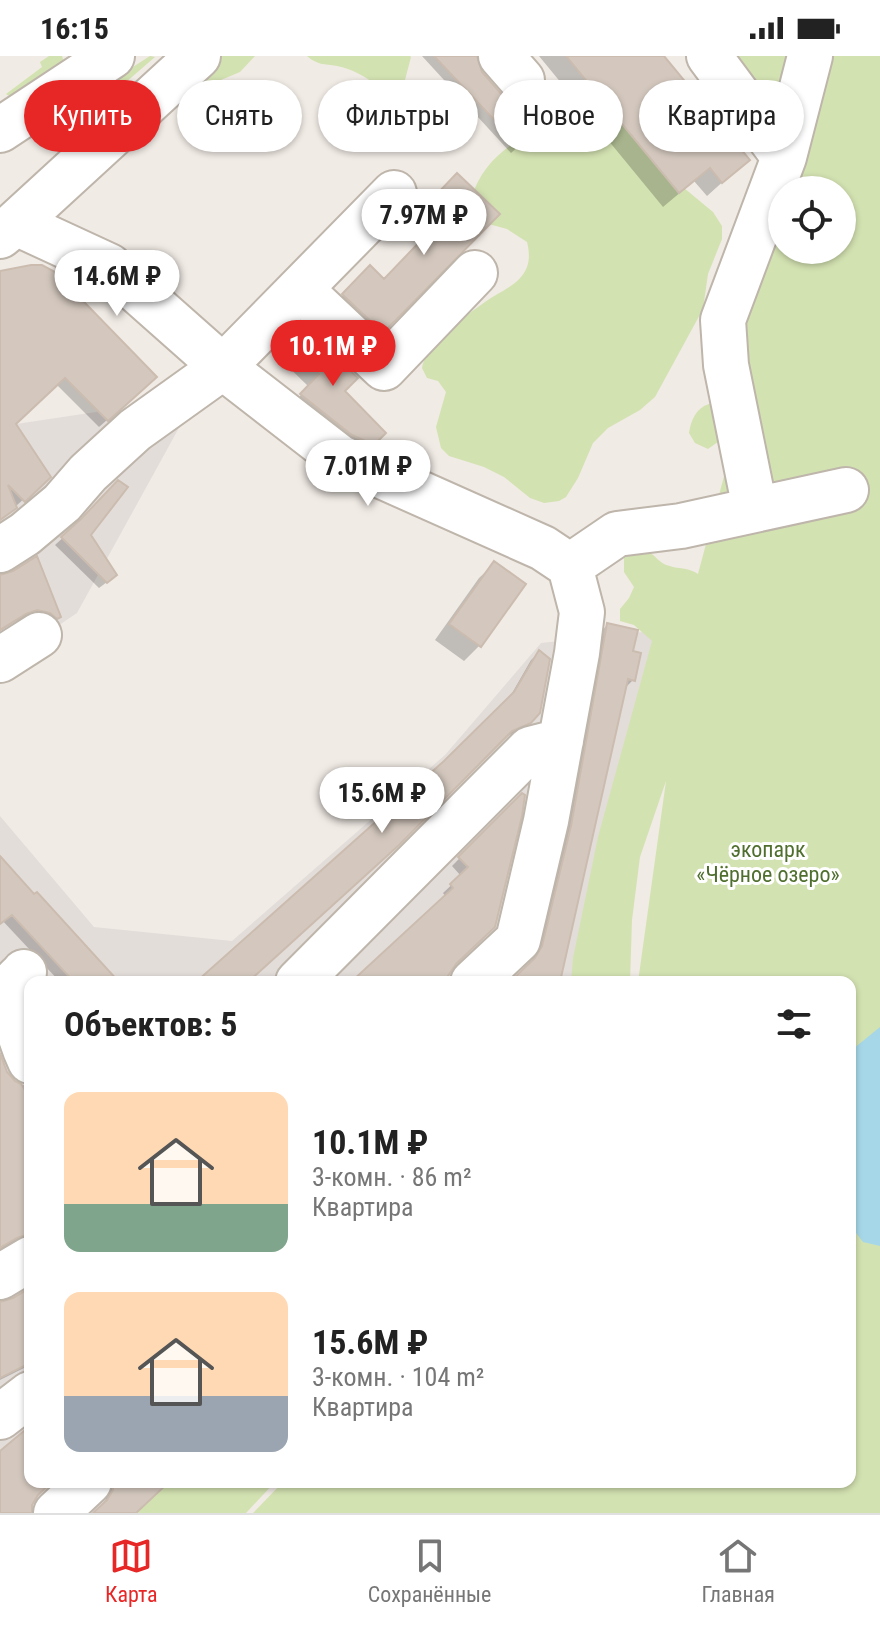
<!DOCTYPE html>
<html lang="ru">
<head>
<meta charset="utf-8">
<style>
  :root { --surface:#fff; --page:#f2f2f2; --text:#222; --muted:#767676; --line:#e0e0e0; --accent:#e72626 }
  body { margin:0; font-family:"Roboto Condensed",sans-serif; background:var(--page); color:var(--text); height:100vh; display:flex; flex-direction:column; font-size:30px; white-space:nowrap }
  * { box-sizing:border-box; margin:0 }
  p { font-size:26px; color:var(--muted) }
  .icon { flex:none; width:44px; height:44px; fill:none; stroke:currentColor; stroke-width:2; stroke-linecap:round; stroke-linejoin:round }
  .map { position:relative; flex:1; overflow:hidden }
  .details { position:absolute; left:24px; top:920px; width:832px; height:512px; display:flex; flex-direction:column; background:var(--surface); border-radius:16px; box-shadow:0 2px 6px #0004 }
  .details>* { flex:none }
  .guide { position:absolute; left:24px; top:24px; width:832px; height:72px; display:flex; gap:16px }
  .fabs { position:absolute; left:768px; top:120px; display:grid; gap:16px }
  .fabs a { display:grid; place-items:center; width:88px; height:88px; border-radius:50%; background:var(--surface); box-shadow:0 2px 6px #0004; font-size:40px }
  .price { position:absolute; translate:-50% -68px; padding:0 18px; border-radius:28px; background:#fff; color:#222; font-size:26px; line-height:52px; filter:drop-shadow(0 2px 4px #0008) }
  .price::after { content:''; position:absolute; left:50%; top:48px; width:24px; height:18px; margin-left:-12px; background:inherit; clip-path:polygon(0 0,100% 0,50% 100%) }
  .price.active { background:var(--accent); color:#fff }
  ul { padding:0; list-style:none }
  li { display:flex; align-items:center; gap:24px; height:200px; padding:0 40px }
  li span { display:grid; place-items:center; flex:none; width:224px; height:160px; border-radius:16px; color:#555 }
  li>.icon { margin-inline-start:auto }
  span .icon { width:96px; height:96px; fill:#fffc; stroke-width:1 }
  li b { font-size:34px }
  h2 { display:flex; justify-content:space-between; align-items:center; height:96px; padding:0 40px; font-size:34px }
  .tag { padding:0 28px; border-radius:36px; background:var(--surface); box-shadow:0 2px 6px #0004; font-size:28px; line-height:72px }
  .tag.active { background:var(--accent); color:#fff }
  .status { display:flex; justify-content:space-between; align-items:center; height:56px; padding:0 40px; background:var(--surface); direction:ltr }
  .status svg { height:22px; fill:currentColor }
  .tabs { display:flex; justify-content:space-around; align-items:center; height:112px; border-top:2px solid var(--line); background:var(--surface); font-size:22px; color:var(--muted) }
  .tabs a { display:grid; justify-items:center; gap:4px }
  .tabs .active { color:var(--accent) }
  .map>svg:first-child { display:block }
  .industrial { fill:#e3ddda }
  .green { fill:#d3e2b1; fill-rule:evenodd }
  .water { fill:#a6d7e9 }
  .shadow { fill:#0003 }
  .building { fill:#d4c8be; stroke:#cbbcaf; stroke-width:2 }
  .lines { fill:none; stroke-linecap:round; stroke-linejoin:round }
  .minor-casing { stroke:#beb5ab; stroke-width:48 }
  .minor { stroke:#fff; stroke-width:44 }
  .labels { text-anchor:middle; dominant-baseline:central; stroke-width:6; stroke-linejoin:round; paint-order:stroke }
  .park-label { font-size:22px; fill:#506f2e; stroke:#fff }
</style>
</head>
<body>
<div class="status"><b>16:15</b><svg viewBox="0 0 49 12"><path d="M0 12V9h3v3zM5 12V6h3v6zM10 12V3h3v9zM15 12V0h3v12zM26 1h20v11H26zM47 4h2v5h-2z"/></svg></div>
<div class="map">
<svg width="880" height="1457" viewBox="0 0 880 1457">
  <rect width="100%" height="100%" fill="#f1ebe5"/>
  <path class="industrial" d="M196,341L77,557L0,609V351L16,368Z
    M661,574L605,926H30V1426H262L234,1457H0V760L94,871L232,885L445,699L541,587Z"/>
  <path class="green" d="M49,0H62L64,6L12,42L6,38L42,11L40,6Z
    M150,0L155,1L65,79L61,68L64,55Z
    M193,0H255L240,16L209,29L196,13Z
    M307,0H410L411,1L405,24L393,29L377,30C365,20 352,13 337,10C324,8 317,9 307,0Z
    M725,0H880V1457H253L283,1426H850V926H638L666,725L640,801L632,864L630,926H571L573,902L598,781L652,585L634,569L620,565V553L629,542L634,531L624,516V501C662,488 648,506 673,511C683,513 689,512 698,518L744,345L735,307L779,90ZM782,134H842V194H782Z
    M578,35L597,39L615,55L678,127L713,156L722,170V183L708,218L703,253L655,341L640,354L608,372L593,387L578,422L566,441L559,445L544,447L530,442L504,421L484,411L449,400L441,392L436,371L446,336L438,325L427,322L422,312C425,290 466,259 485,246C499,236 520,229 527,211C530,203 529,194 527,186L507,173L485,167L472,140C488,95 517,89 550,60C561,51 563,39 578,35Z
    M709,348L714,349L722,383L708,393L695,387L689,377C691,364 696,352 709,348Z
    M169,1426H275L246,1457H126Z"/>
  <path class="water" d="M880,971V1190L863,1186L850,1169V999L853,993Z"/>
  <path class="shadow" d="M422,0H474L480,17L502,42L538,72L511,97Z
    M539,0H661L747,104L707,140L694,125L663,151Z
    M457,120L497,158L368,289L329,253L370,212L384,226L440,167L425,153Z
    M0,217L147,329L99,371L56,328L14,368L49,421L0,464Z
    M301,271L342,335L383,377L360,400L290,350L309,331L274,297Z
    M79,467L88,479L107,526L99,532L55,489Z
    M494,508L523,528L479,590L464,605L435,584L479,522Z
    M0,521L59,560L51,568L30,561L16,565L0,575Z
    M607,569L630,596L633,624L625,632L558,926H513L529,911L535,899L564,780L600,577Z
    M539,597V656L521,674L502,682L246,926H199L445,707L507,646L531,604Z
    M522,739L447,919V926H354L446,841L443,837L461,820L452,810Z
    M0,803L116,926H60L0,862Z
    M0,1001L5,1016L15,1027L30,1031V1182L0,1193Z
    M30,1234V1309L0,1324V1248Z
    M105,1426H167L133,1457H95L106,1443Z"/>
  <path class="building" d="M434,0H477L482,16L503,40L513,47L520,48L540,73L520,91Z
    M566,0H664L750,104L722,127L710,112L679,137Z
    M457,117L500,158L383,277L342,238L370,209L384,223L452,152L437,138Z
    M31,209H42L55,216L157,321L108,365L65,322L16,368L51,421L25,446L8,429L17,452L0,464V215Z
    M300,268L358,322L345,335L386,377L374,389L352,379L300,338L319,318L284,284Z
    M118,424L128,431L91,479L117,519L107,527L61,481L81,463Z
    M37,500L61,561L57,563L50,557L37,554L26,558L0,574V519L13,515Z
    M494,505L526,528L481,591L449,568Z
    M607,567L638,574L633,595L641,597L635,625L628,623L560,926H510L535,902L542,890L571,770Z
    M539,594L550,603L540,657L531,667L512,675L399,789L248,926H196L444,705L514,636Z
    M522,737L525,739L522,760L495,871L456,908L444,926H351L453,832L450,828L468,811L458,801Z
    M0,800L34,838L37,836L119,926H74L12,859L0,868Z
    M0,997L7,1016L15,1025L21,1028L30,1042V1178L17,1182L0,1192Z
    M30,1232V1307L0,1322V1246L13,1242Z
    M30,1370V1426H52L38,1439L32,1449V1457H0V1395Z
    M113,1426H169L136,1457H93L107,1444L113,1434Z"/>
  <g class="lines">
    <defs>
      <path id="minor" d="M501,0L522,24
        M709,0L784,101
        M0,74L112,0
        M16,167L198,0
        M0,180L16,167L109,210L223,311L339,401L543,492L570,510L582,556L577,597L546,765L518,884L473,926
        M300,233L384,312L475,217
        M755,453L726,309L723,264L784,101L810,0
        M0,494L25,478L62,447L88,417L135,374L223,311L394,137
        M570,510L617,478L681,470L846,434
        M0,604L39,579
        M24,916C21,920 17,922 15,926C7,944 22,988 30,1005
        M298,926L530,693L561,685
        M0,1221L30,1203
        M0,1361L30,1338
        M56,1457L89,1426"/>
    </defs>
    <use href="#minor" class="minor-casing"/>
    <use href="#minor" class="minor"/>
  </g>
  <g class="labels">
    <g class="park-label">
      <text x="768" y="793">экопарк<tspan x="768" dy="25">«Чёрное озеро»</tspan></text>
    </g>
  </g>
</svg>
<div class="fabs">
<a><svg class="icon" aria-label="locate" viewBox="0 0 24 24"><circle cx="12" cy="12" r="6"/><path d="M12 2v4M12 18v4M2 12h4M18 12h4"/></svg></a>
</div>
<b class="price" style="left:424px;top:201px">7.97M ₽</b>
<b class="price" style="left:117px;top:262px">14.6M ₽</b>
<b class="price active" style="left:333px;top:332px">10.1M ₽</b>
<b class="price" style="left:368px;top:452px">7.01M ₽</b>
<b class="price" style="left:382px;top:779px">15.6M ₽</b>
<div class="guide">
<a class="tag active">Купить</a>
<a class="tag">Снять</a>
<a class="tag">Фильтры</a>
<a class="tag">Новое</a>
<a class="tag">Квартира</a>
</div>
<section class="details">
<h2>Объектов: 5<svg class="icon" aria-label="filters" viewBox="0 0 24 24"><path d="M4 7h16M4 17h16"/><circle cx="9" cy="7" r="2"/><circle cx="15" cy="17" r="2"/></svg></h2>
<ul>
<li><span style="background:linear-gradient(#ffd9b3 70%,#7fa58c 0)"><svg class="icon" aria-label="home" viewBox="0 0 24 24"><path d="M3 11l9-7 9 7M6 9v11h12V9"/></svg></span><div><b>10.1M ₽</b><p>3-комн. · 86 m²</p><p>Квартира</p></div></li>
<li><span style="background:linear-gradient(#ffd9b3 65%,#9aa5b1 0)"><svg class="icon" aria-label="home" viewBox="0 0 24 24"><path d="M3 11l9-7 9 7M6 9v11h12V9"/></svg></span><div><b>15.6M ₽</b><p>3-комн. · 104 m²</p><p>Квартира</p></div></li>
</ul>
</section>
</div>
<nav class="tabs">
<a class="active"><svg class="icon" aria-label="map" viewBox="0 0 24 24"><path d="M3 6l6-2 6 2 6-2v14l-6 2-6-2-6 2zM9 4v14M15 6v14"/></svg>Карта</a>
<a><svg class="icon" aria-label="saved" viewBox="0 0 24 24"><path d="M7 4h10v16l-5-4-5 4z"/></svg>Сохранённые</a>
<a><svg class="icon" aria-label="home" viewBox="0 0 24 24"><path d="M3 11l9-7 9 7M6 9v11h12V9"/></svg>Главная</a>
</nav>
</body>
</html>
